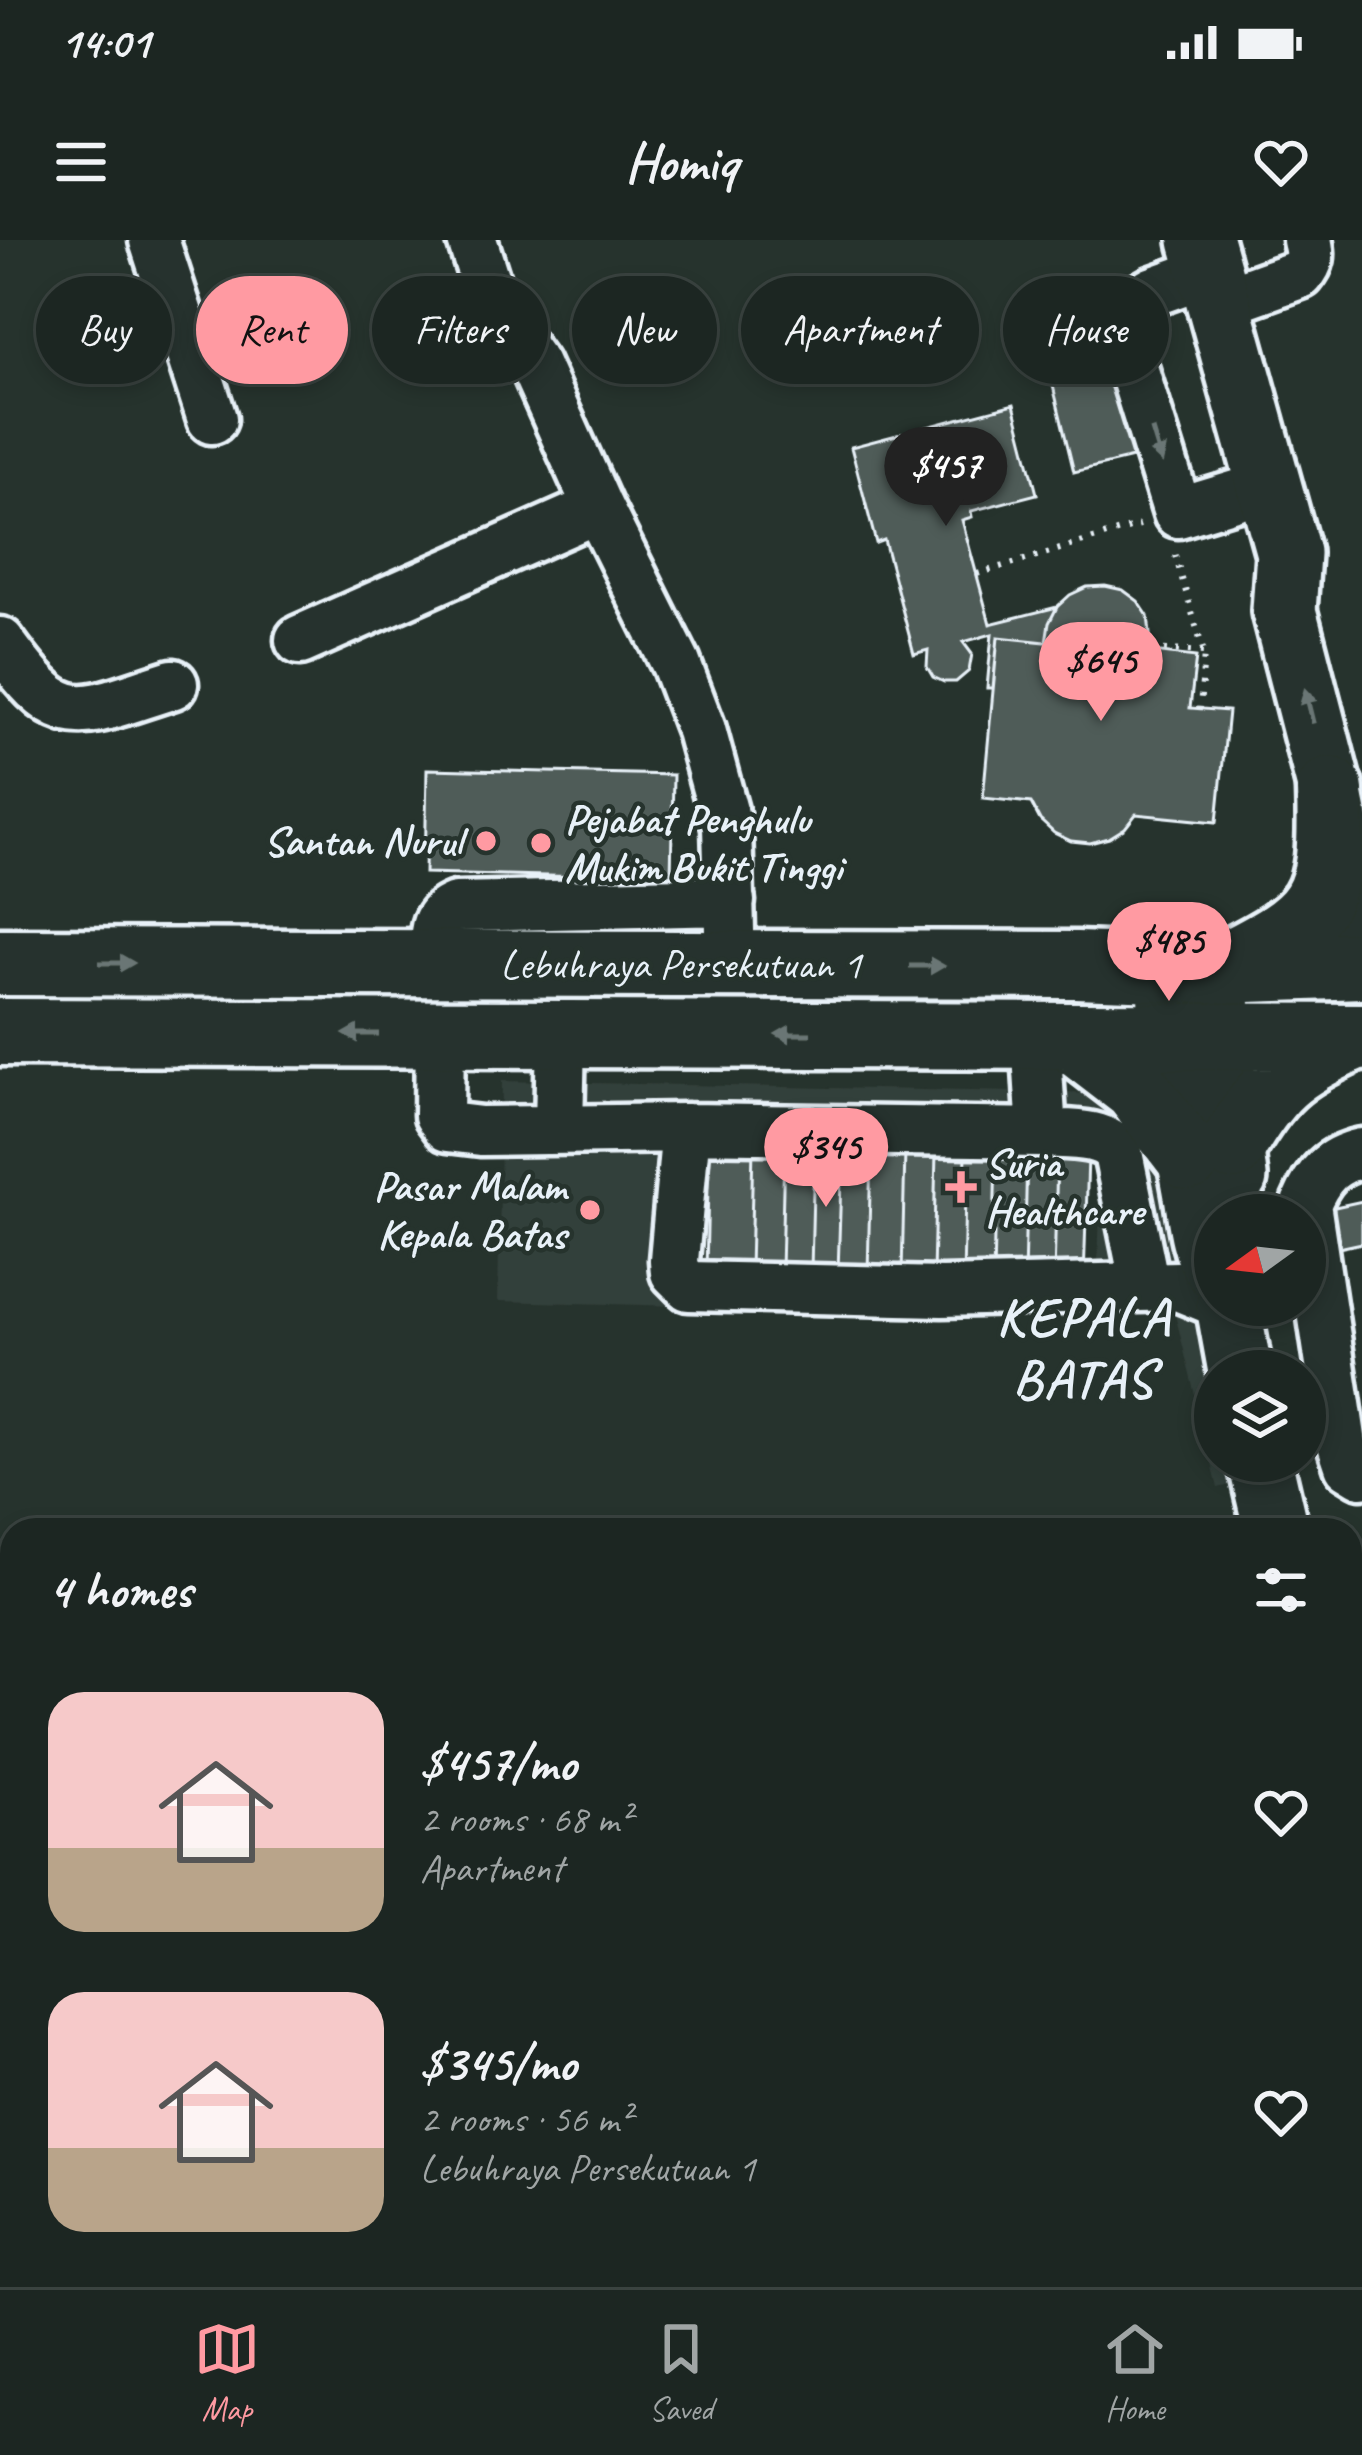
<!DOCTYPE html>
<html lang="en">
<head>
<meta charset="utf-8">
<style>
  :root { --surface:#1c2622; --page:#252e2a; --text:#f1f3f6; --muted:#a0a5a5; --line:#3a4340; --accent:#ff9aa2 }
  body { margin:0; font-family:Caveat,sans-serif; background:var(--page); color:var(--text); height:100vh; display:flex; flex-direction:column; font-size:45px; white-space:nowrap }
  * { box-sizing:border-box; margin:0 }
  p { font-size:39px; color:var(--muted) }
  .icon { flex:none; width:66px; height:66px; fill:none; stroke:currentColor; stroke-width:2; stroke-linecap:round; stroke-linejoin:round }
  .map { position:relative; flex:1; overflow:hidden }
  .sheet { position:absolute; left:0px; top:1278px; width:1362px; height:771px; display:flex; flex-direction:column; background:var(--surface); border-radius:36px 36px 0 0; box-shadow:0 6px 18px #0003,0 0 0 3px var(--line) }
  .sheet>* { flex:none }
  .top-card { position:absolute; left:36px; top:36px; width:1290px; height:108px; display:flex; gap:24px }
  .needle { width:78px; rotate:255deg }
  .controls { position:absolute; left:1194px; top:954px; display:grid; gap:24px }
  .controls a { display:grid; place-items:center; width:132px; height:132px; border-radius:50%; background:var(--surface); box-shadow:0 6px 18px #0003,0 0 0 3px var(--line); font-size:60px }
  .price { position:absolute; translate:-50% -102px; padding:0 27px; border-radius:42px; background:var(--accent); color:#111; font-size:39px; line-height:78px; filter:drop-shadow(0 3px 6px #0008) }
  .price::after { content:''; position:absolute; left:50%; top:72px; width:36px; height:27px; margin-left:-18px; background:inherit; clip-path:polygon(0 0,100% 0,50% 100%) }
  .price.on { background:#222; color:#fff }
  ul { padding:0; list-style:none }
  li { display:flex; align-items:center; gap:36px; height:300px; padding:0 48px }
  li span { display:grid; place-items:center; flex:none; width:336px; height:240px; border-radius:36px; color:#555 }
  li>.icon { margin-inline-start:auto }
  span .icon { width:144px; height:144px; fill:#fffc; stroke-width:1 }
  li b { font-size:51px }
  h2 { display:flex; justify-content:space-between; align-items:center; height:144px; padding:0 48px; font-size:51px }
  .tag { padding:0 42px; border-radius:54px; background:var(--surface); box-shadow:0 6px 18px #0003,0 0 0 3px var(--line); font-size:42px; line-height:108px }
  .tag.on { background:var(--accent); color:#111 }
  .status { display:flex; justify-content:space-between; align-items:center; height:84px; padding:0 60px; background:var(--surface); direction:ltr }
  .status svg { height:33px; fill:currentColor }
  header { display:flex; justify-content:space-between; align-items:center; height:156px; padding:0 48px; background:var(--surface); font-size:54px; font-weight:700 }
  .tabs { display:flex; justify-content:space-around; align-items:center; height:168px; border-top:3px solid var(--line); background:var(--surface); font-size:33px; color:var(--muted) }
  .tabs a { display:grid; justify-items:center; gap:6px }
  .tabs .on { color:var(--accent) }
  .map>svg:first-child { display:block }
  .built { fill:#333f3a }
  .building { fill:#505c59; stroke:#e8f1f8; stroke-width:3 }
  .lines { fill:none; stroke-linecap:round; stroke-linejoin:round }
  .minor-casing { stroke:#e8f1f8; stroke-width:57 }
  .major-casing { stroke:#e8f1f8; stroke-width:72 }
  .highway-casing { stroke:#e8f1f8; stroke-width:75 }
  .path { stroke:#e8f1f8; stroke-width:6; stroke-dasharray:3 9; stroke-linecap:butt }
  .minor { stroke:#26332d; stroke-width:48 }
  .major { stroke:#26332d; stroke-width:63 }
  .highway { stroke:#26332d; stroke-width:66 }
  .oneway { fill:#6a7674 }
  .poi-dot { fill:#ff9aa2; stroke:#26332d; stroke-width:4.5 }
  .labels { text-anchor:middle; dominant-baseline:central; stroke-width:9; stroke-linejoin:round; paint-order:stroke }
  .poi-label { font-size:42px; font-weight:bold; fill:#e8f1f8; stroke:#26332d; text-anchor:start }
  .street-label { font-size:42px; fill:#e8f1f8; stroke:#26332d }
  .district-label { font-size:54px; font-weight:bold; letter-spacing:3px; fill:#e8f1f8; stroke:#26332d }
</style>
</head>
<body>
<div class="status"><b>14:01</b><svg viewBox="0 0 49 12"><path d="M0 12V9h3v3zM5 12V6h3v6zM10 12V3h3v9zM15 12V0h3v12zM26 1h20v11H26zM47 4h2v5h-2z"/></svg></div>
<header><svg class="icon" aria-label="menu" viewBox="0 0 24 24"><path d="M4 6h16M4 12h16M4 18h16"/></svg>Homiq<svg class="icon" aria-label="heart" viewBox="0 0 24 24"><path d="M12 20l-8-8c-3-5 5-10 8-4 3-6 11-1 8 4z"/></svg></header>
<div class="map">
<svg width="1362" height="2047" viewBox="0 0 1362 2047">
  <rect width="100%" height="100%" fill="#26332d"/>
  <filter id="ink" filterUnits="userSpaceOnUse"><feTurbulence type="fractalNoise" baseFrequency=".00833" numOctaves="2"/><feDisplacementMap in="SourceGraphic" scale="24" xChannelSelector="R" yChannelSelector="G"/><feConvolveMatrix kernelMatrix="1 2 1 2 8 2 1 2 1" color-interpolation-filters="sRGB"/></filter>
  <g filter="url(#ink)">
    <path class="built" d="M502,841L1154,855L1215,1146V1221H1231L1235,1244L1218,1248L1169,1050L1097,1046L1103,896L683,885L679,1066L498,1061Z"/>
    <path class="building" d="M1112,101L1141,216L1074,232L1046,117Z
      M1014,164L1037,254L971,271L972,277L962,280L990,384L1057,367L1049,383L1046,402L998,397L993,448H987L992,394L963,402L972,414L969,431L956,442H944L933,437L927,427L928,410L914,414L884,300L876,303L851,207Z
      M1105,346L1123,350L1138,361L1148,376L1152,412L1196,417L1190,468L1228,471L1217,582L1136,574L1125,588L1109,598L1090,603L1071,601L1054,593L1040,580L1031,563L983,558L998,397L1046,402L1049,383L1057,367L1070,355L1087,347Z
      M427,529L673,535L671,639L425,633Z
      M709,905L753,907L750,1030L706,1029Z
      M753,907H784L781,1031L750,1030Z
      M784,907L814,908L811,1031H781Z
      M814,908L842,909L838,1032L811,1031Z
      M842,909L871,910L868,1033L838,1032Z
      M871,910L905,911L902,1034L868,1033Z
      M905,911L936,912L933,1035L902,1034Z
      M936,912L966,913L963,1037L933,1035Z
      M966,913L996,914L993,1037H963Z
      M996,914H1027L1024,1038L993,1037Z
      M1027,914L1057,916L1054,1039L1024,1038Z
      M1057,916H1088L1084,1040L1054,1039Z
      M1362,961V1003L1334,1009L1326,969Z"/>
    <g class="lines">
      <defs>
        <path id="minor" d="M154,0L212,179
          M472,0L494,69L534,125L598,268L676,424L701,490L727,586L731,725
          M1210,31L1154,51L1116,73L1178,273L1270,245
          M1219,63L1300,34C1310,22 1311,15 1307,0
          M300,400L598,268
          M0,402C65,493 75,475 173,444
          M433,722C435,698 430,677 456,667L730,661
          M440,794L439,875L448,887L481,891L686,888L1042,893C1067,895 1103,891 1118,913L1145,1046
          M1036,798L1042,893
          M686,888L674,1020L675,1032L689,1046L942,1052L1178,1046L1215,1061
          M559,889L561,794
          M1362,913C1331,920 1318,935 1306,964L1342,1204L1349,1225L1362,1233"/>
        <path id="major" d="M1201,0L1288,313L1284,371L1330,550L1362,703
          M1169,742C1171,814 1183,884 1196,955C1200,979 1202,1006 1215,1027
          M1218,743L1219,796L1235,937
          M1228,1065L1240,1131
          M1260,1221L1276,1290
          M1350,1741L1362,1816"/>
        <path id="highway" d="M0,722L1076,725L1217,730L1362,725
          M1221,728C1322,677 1334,665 1330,550
          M0,792L1362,797
          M1071,798L1136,848L1189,917
          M1232,907C1267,846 1287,827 1351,799"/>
      </defs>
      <use href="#minor" class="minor-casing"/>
      <use href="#major" class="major-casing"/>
      <use href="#highway" class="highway-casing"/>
      <path class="path" d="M1175,315L1204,413L1200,469
        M977,334L1140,285
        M1152,409L1203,412"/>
      <use href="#minor" class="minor"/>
      <use href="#major" class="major"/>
      <use href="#highway" class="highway"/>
    </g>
    <defs><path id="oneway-solid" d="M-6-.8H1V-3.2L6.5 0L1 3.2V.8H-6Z" transform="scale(3)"/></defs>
    <g class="oneway">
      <use href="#oneway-solid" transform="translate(1157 206) rotate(73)"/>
      <use href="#oneway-solid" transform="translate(1309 466) rotate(-104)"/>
      <use href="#oneway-solid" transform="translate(117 723)"/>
      <use href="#oneway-solid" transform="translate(927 726)"/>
      <use href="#oneway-solid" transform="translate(361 794) rotate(180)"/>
      <use href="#oneway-solid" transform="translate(793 794) rotate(-180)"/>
    </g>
  </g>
  <g class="poi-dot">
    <circle cx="486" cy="601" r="12"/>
    <circle cx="541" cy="603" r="12"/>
    <path d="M955 929h12v12h12v12h-12v12h-12v-12h-12v-12h12z"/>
    <circle cx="590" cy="970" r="12"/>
  </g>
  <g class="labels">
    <g class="poi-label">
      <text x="565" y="579">Pejabat Penghulu<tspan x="565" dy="48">Mukim Bukit Tinggi</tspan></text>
      <text x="462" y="601" text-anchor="end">Santan Nurul</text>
      <text x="985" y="923">Suria<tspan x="985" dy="48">Healthcare</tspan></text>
      <text x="566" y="946" text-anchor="end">Pasar Malam<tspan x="566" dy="48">Kepala Batas</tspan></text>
    </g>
    <g class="street-label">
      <text x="681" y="724">Lebuhraya Persekutuan 1</text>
    </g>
    <g class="district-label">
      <text x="1084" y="1077">KEPALA<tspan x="1084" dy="62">BATAS</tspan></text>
    </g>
  </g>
</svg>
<div class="controls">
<a><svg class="needle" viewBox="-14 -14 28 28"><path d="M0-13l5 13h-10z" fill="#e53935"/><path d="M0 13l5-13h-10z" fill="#a0a5a5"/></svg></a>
<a><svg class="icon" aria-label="layers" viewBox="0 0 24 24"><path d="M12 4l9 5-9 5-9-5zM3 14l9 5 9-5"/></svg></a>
</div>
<b class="price on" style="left:946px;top:289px">$457</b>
<b class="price" style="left:1101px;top:484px">$645</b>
<b class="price" style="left:1169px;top:764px">$485</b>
<b class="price" style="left:826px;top:970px">$345</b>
<div class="top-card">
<a class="tag">Buy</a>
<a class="tag on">Rent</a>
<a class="tag">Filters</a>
<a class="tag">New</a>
<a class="tag">Apartment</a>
<a class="tag">House</a>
</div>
<section class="sheet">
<h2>4 homes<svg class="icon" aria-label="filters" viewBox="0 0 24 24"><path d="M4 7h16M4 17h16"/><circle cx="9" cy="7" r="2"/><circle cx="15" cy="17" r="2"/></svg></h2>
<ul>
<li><span style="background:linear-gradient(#f6c9c9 65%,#b9a48a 0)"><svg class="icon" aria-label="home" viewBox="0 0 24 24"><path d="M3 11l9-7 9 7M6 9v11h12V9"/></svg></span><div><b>$457/mo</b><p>2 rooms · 68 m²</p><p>Apartment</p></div><svg class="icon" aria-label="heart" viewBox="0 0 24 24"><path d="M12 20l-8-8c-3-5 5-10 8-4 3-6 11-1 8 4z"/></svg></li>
<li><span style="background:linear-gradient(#f6c9c9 65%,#b9a48a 0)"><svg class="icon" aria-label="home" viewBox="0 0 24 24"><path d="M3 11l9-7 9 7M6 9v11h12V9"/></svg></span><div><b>$345/mo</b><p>2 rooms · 56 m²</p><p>Lebuhraya Persekutuan 1</p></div><svg class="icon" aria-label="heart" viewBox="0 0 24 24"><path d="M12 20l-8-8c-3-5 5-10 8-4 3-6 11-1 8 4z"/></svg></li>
</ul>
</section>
</div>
<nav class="tabs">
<a class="on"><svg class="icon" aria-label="map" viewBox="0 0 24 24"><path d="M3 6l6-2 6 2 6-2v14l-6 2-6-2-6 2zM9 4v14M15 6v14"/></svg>Map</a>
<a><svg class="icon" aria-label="saved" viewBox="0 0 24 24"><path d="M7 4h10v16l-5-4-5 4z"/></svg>Saved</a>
<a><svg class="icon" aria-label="home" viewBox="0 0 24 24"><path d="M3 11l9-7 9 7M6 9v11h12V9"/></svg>Home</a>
</nav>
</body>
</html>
